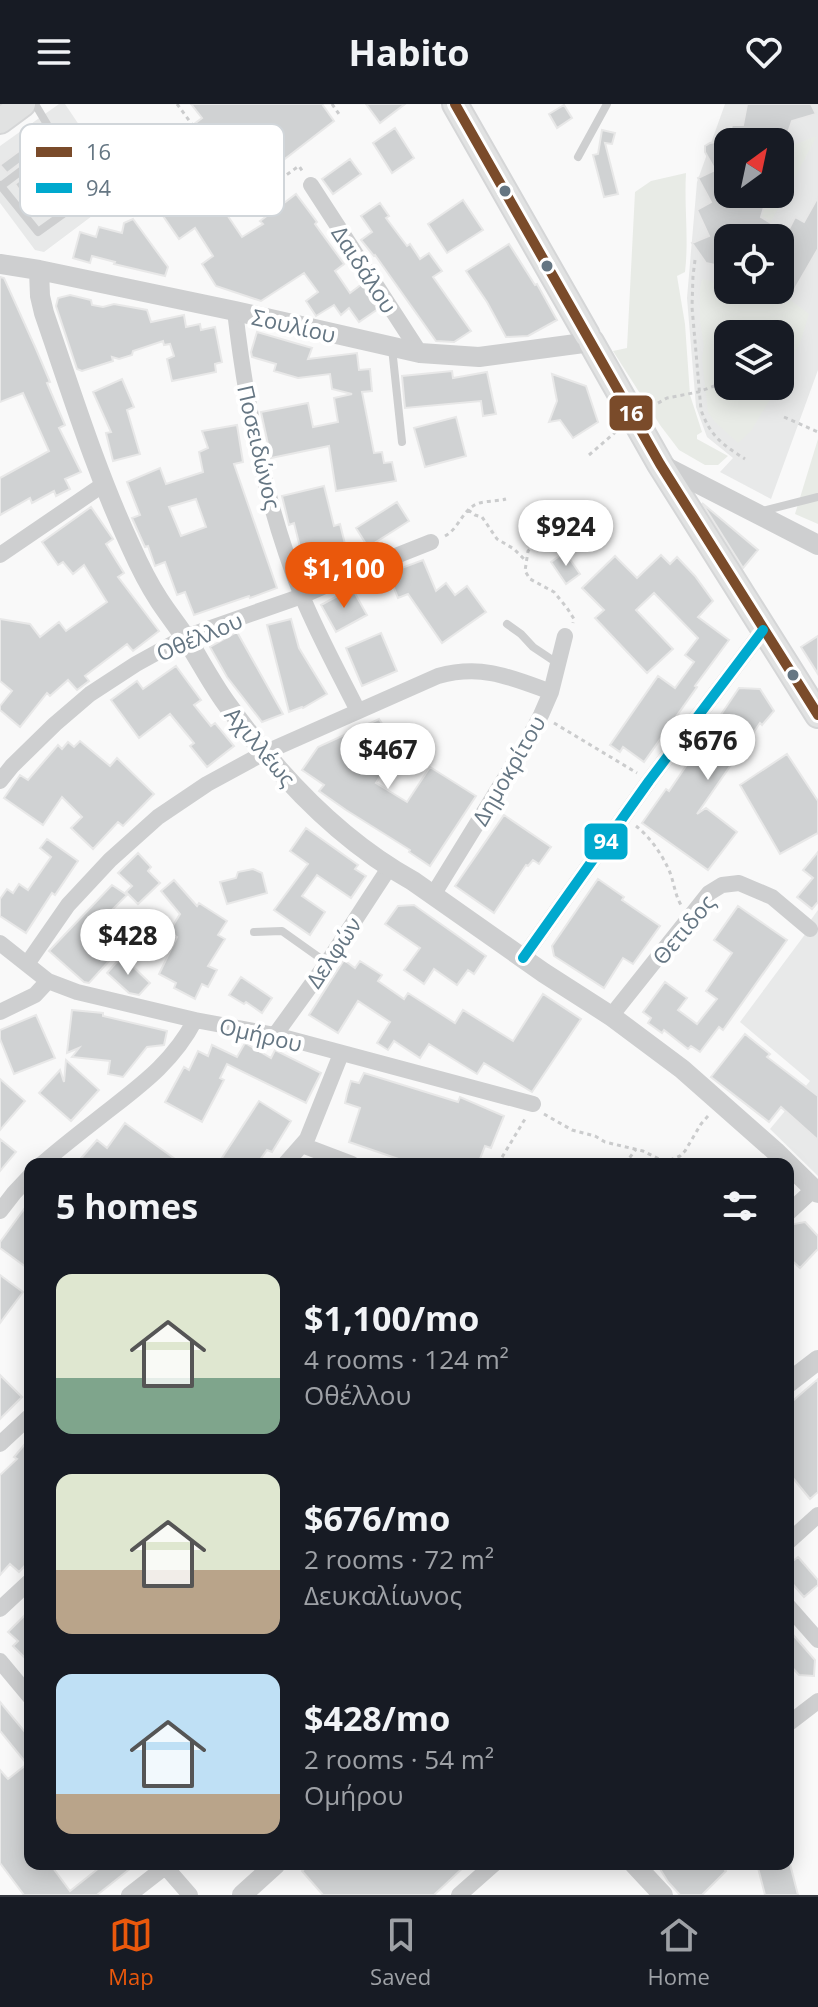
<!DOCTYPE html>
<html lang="en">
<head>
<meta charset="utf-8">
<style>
  :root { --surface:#171b24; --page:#20242c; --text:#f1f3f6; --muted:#9ea1a6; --line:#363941; --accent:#ea580c }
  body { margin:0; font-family:"Open Sans",sans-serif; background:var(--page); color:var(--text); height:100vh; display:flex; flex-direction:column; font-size:30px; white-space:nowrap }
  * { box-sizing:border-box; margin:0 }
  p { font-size:26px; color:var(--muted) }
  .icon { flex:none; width:44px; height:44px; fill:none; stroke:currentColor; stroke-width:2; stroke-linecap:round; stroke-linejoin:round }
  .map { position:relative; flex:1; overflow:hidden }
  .sheet { position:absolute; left:24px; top:1054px; width:770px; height:712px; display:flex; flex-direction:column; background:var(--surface); border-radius:16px; box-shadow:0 4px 20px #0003 }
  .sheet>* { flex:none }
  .needle { width:52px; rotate:33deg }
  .tools { position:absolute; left:714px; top:24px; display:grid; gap:16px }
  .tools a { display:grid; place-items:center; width:80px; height:80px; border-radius:16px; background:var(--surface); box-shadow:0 4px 20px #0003; font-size:40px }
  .price { position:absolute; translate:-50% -68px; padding:0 18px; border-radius:28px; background:#fff; color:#222; font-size:26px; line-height:52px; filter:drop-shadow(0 2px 4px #0008) }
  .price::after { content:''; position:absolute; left:50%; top:48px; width:24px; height:18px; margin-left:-12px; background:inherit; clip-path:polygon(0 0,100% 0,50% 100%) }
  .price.current { background:var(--accent); color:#fff }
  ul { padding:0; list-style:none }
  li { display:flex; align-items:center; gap:24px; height:200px; padding:0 32px }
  li span { display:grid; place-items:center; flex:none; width:224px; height:160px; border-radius:16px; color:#555 }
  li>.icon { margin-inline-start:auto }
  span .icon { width:96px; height:96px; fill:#fffc; stroke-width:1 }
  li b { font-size:34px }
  h2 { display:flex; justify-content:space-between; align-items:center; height:96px; padding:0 32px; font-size:34px }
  header { display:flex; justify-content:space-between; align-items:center; height:104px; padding:0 32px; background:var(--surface); font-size:36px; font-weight:700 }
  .tabs { display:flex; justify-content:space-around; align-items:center; height:112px; border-top:2px solid var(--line); background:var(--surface); font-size:22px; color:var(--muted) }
  .tabs a { display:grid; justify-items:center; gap:4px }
  .tabs .current { color:var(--accent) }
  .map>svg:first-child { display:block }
  .built { fill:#e8e9e9; fill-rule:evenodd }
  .green { fill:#e8ebe6 }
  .building { fill:#d0d2d3; stroke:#e8e8e8; stroke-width:2; fill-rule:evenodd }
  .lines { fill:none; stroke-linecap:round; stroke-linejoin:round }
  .primary-casing { stroke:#d5d6d7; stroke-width:28 }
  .path { stroke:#cbcccd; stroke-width:3; stroke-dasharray:4 4; stroke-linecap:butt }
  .service { stroke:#cecfd0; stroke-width:8 }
  .minor { stroke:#cecfd0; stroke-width:16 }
  .tertiary { stroke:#cecfd0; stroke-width:20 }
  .primary { stroke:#e1e2e2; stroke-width:24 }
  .bus-1-casing { stroke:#fff; stroke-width:16 }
  .bus-2-casing { stroke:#fff; stroke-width:16 }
  .bus-1 { stroke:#7a4b2a; stroke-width:10 }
  .bus-2 { stroke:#00a9ce; stroke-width:10 }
  .bus-dot { fill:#657683; stroke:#fff; stroke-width:3 }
  .labels { text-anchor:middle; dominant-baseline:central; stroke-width:8; stroke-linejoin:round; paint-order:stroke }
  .street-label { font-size:22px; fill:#657683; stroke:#fff }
  .key { fill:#fff; stroke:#d1d6da; stroke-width:2 }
  .key-label { font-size:22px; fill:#657683 }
  .line-badge { stroke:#fff; stroke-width:3 }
  .badge-label { font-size:22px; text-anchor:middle; font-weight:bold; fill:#fff }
</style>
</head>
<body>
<header><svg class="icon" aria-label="menu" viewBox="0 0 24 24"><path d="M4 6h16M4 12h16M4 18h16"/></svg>Habito<svg class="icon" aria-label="heart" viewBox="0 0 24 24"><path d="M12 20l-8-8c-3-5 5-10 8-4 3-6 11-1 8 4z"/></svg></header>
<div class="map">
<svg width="818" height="1791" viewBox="0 0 818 1791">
  <rect width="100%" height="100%" fill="#f9f9f9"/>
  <path class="built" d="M59,0H65L124,88L44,148L35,146L0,99V42Z
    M725,0H818V266L771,395L720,368L733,354L707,333L696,303L687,194L697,78ZM728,38H780V90H728ZM728,134H780V186H728ZM728,230H780V282H728Z
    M818,806V1072L770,1025L810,977L740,918L809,825L810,817Z"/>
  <path class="green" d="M817,32L762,134H754L768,90H780V54L783,45Z
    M686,69C684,102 689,135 685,168L677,172L685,220L690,291L702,328L697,331V335L728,352L718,361H705L679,346L660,321L613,247L627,244L635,88L651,77Z
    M702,175L715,178L728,176V186H774L789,195L809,210L800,239L780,278V230H728V282H778L751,327L738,339L714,317L708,308L702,255L704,242L700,216V184Z
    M818,335V420L795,410Z"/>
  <path class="building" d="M191,0H322L334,17L246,85L207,34L186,50L242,133L263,120L260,117L296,90L317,118L315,120L344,160L335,167L350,189L362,180L378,205L359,218L349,204L341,211L334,201L316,212L306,197L318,188L304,169L261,197L216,182L202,160L213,152L195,124L179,135L152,96L185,74L162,44L202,14Z
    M366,0H405L380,19Z
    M747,0H811L816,10L792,17L785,38H728V90H768L761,113L787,129L795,113L804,118L818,93V145L789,195L780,189V134H728V141L719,143L715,161L706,159L692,139L709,132L697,106L711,98L698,74L715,66L705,48V42L710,39L728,36L732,21H743Z
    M564,1L572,14L557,24L549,10Z
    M395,24L414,54L392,69L373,39Z
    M602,26L615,29L612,40L605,39L618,90L604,93L593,51L598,50Z
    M30,39L36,47L7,69L0,61Z
    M350,55L361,70L333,90L322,75Z
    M44,58L49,65L46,68L65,92L36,114L18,93L22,90L15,80Z
    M463,96L483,126L447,149L428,120Z
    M380,99L389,112L386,114L407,142L410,140L420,155L429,149L442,167L433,173L471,227L454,238L436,237L375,151L374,152L361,136L372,128L361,112Z
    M133,115L168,163L165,172L114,160L115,158L92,152L90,159L73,154L80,128L96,133L99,123L122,129L124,119Z
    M509,140L535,181L537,180L557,216L528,232L506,233L487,198L466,167Z
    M0,173L4,174L36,245L50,278L47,279L65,321L59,324L81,368L65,375L70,385L56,392L54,387L32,399L30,394L0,411V374L49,347L23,289L0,298Z
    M70,191L91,196L92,201L103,203L114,200L147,206L151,218L184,211L186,223L200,220L201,226L215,223L222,258L215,260L216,268L172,277L167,255L174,252L170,240L164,241L163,237L133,247L132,251L119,255L112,253L113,257L82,267L77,265L56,202L58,194Z
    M257,228L312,244L308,255L357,249L359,266L370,265L372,287L362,288L374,349L382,348L384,359L392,358L396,377L336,387L329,342L271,354L261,308L308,299L313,323L338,318L334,294L352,290L332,285L330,270L298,274L274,267L276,260L252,253L251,248Z
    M452,267L453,274L487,268L496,310L483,312L481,297L405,304L402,272Z
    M552,270L586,282L598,318L573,334L560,316L549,318L557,297Z
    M122,275L134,303L127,306L140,350L113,357L106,329L111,328L93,288Z
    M456,313L466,352L425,363L414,324Z
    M237,321L243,358L234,360L277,484L250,494L249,492L194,511L185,488L177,491L165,458L155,462L148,442L145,443L132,414L140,411L127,378L160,364L166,380L203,368L199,348L208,344L202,327ZM196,395L206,423L181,432L169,403Z
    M324,382L334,422L340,420L349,456L306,467L294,419L289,421L282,392Z
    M397,398L409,417L368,443L356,424Z
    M702,399L758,446L743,464Z
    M91,403L113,435L106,440L124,469L118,473L159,527L133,547L127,540L85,572L89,577L77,586L68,576L50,592L47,589L20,623L0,606V602L12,587L0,577V515L30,520L40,533L59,518L66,527L107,498L84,461L73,470L63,458L58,461L42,438Z
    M565,448L580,470L566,480L551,458Z
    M661,451L670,460L677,453L695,472L713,497L698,513L729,536L695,582L697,583L644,658L623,643L620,648L610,641L658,572L675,584L694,558L685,551L698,534L654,489L636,506L673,545L647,569L595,514L604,506L582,484L615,452L637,474Z
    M423,456L436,487L446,479L455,491L467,482L486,508L442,539L408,490L398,494L388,469Z
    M352,484L367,511L336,528L321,501Z
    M291,515L299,544L327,590L303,604L302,603L289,608L267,521Z
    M237,528L283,610L262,618L227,573L210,543Z
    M381,529L397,567L362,582L346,544Z
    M818,532V570L801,543Z
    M176,562L201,596L194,601L211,622L215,619L234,642L207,663L190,642L194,639L170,610L139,634L111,596L137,577L143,585Z
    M739,584L760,585L774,607L762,621L760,619L697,710L706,704L737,728L708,766L642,719L666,685L669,687Z
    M379,615L387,627L401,639L376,679L407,698L430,663L476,692L430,762L409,748L410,746L346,706L319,687L324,681L302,666L318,643Z
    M80,637L110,662L117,654L154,690L123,722L118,718L93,745L71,724L82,713L62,693L43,721L4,694L20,671L28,676L58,641L62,645L68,638L74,643Z
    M787,650L818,697V729L780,750L740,681Z
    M504,711L551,743L539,760L533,756L528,762L526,761L494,809L455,782Z
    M306,724L358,761L355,765L366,772L351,794L317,771L302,792L325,808L310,831L274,806L308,760L290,747Z
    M47,735L78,757L55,791L52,789L26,829L0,812V795L7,785L13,789L19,780L28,786L51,753L40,744Z
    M818,748V798L812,805L797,793L813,774L803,766Z
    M138,749L151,763L148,767L160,779L138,800L126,788L132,782L118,769Z
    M253,765L262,769L267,789L227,800L220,778L236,774L238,768Z
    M598,775L624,793L622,796L660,822L633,860L623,854L604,884L554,852L552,842Z
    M174,776L197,802L199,799L227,817L218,831L225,835L208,862L217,866L208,883L202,880L195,895L174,884L176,879L159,870L177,833L169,828L180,810L161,787Z
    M112,781L127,791L85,833L110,856L89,879L84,878L49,847Z
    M414,801L486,852L474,870L468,866L457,881L434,865L424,880L404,866L420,844L385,820L398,802Z
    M738,802L787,836L723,926L719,923L700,948L691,942L688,945L664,926L662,929L648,919L651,914L643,908L665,878L687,894L678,906L697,920L717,895L706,887L732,849L714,836Z
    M122,852L150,879L139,891L129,889L107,869Z
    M344,856L355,864L360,857L382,871L378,877L404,895L408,889L455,919L463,906L513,937L543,890L581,915L532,988L484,959L477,970L429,940L420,954L394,937L388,946L377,939L390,918L358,897L338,929L309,911Z
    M241,873L272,894L262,909L246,898L244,900L229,891Z
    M72,906L103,909V912L167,927L164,941L147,943L123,973L108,970L110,957L72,953L79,944L67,949Z
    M36,911L55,954L14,970L0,935V926Z
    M745,930L770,950L767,953L818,992V1036L781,1003L769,1018L711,973Z
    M245,939L271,954L275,946L321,969L306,999L227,960L220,974L224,976L202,1018L165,998L184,963L189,966L198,947L208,952L212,941L237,953Z
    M66,956L99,986L71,1017L39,989L60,966L64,978Z
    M364,969L458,998L460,993L504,1012L491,1044L485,1042L478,1060H413L349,1038L360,1004L345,999L347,990L351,977L359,979Z
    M0,975L25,997L0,1026Z
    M259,997L291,1017L272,1048L267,1046L257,1060H218Z
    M125,1019L182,1060H76L97,1036L107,1044Z
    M0,1035L16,1048L0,1067Z
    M30,1097V1166L0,1144V1138Z
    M805,1118L818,1132V1145L800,1164L788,1153V1121Z
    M0,1171L23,1188L0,1219Z
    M0,1271L22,1293L0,1315Z
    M818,1275V1388L810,1395L788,1368V1301Z
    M30,1334V1456L19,1468L10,1460L0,1471V1371L17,1355L14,1353Z
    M798,1453L818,1476V1481L804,1493L790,1477L789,1460Z
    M30,1506V1559L13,1542L18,1537L8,1528Z
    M788,1525L815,1556L814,1572L799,1571L788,1559Z
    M0,1598L30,1634V1760H50L70,1787L104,1760H136L97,1791H24L0,1759V1666L8,1675L27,1660L0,1627Z
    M310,1760H467L434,1791H323L302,1767Z
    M657,1760H719L726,1767L702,1791H680L668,1778Z
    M757,1760H790L798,1791H765Z"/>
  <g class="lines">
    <defs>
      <path id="primary" d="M455,0L587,231
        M0,17L23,0
        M591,238L660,360L818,611"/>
    </defs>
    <use href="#primary" class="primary-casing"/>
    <path class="path" d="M177,0L205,38
      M332,0L339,10
      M214,54L240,94L244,97H249L299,62L303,68
      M695,156L693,172L692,203L701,306C711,333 722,340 745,355
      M780,272L795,271
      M651,303L667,294L698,288L728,277
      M784,313L818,328
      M589,351L619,325
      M468,406L475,411L482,413L497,435L514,445L526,457
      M552,423L528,447L525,467L530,475L554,488L567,504L574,515L573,519
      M445,432C458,425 461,410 473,402C481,396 495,398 506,395
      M554,619L637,669
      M636,722C649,732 661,749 668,764C674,776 674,789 681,801
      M544,1010L572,1026L595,1032L605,1038L643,1047L661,1056L668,1057L680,1052L685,1047L701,1020L708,1012
      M498,1060L525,1015
      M625,1060L636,1045"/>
    <path class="service" d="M578,53L607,0
      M0,81L38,128L84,95L87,91L86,86L35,0
      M1,82L58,39
      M392,244L402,338
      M762,407L818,393
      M507,520L521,530L533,543L557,559
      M254,828L282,827L327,859"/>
    <path class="minor" d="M311,81L420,249
      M235,207C246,302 266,403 302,492C318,531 339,569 358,607
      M0,451L104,380
      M0,677L12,662L55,620L90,590L136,560L185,533L302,492L373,461L431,438
      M433,791L521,648L541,611L551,588L565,532
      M0,839L48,877L77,888L195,916L275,931L533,1000
      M523,854L649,677L763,526
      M27,860L68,801L110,756L158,713L207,680L264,649L438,572C482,560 510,573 551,588
      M0,908L35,891L48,877
      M611,912L709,789L722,781L739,779L772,793L810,825
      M275,931L327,859L389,764
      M302,1041L352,1060
      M42,1060C59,1045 77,1031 95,1017C135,985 171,962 195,916
      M285,1060L307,1035L341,950
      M0,1107L14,1089L30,1072
      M788,1109L814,1085
      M0,1340L30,1312
      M788,1438L818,1411
      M788,1502L818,1536
      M0,1505L30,1477
      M0,1557L30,1593
      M788,1620L818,1597
      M163,1760L190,1791
      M129,1791L165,1763
      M459,1791L494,1760"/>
    <path class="tertiary" d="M0,160L39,166L235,207L420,249L479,253L591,238
      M39,166L40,192L44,209C71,287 96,368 131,443C139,461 148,479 159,496C168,510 178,522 187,536C201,558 213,582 229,603C278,671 339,736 413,777L544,869L611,912L682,965L775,1047L818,1089
      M660,360L818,441
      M788,1279L818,1256
      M634,1760L663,1791
      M242,1791L276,1760"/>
    <use href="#primary" class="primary"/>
    <defs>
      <path id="bus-1" d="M455,0L660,360L818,611"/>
      <path id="bus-2" d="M523,854L649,677L763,526"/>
    </defs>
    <use href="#bus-1" class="bus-1-casing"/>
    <use href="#bus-2" class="bus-2-casing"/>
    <use href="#bus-1" class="bus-1"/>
    <use href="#bus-2" class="bus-2"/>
  </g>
  <g class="bus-dot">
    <circle cx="505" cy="87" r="7"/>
    <circle cx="547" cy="162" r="7"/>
    <circle cx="793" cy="571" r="7"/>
  </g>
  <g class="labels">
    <g class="street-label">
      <text transform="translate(365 165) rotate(57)">Δαιδάλου</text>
      <text transform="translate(294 221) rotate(13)">Σουλίου</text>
      <text transform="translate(260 343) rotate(77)">Ποσειδώνος</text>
      <text transform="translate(199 532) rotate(-23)">Οθέλλου</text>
      <text transform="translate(261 642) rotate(50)">Αχιλλέως</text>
      <text transform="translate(508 666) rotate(-60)">Δημοκρίτου</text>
      <text transform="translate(683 825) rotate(-50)">Θετιδος</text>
      <text transform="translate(333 848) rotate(-56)">Δελφών</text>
      <text transform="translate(261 930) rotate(13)">Ομήρου</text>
    </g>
  </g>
  <rect x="20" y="20" width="264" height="92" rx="12" class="key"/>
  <rect x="36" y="43" width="36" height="10" fill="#7a4b2a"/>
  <rect x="36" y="79" width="36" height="10" fill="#00a9ce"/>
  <g class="key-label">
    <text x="86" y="56">16</text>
    <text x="86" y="92">94</text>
  </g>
  <g class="line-badge">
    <rect x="608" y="290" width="46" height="38" rx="8" fill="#7a4b2a"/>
    <rect x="583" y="718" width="46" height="39" rx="8" fill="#00a9ce"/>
  </g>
  <g class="badge-label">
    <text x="631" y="317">16</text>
    <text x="606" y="745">94</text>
  </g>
</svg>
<div class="tools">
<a><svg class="needle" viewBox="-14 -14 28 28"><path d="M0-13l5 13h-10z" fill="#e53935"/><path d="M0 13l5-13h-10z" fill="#9ea1a6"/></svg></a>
<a><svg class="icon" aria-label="locate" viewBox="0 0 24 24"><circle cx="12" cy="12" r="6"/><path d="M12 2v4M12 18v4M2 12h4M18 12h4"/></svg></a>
<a><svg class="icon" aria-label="layers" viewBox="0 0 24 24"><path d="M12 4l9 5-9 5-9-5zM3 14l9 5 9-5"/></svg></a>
</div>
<b class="price" style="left:566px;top:464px">$924</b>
<b class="price current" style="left:344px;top:506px">$1,100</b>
<b class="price" style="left:708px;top:678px">$676</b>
<b class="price" style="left:388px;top:687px">$467</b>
<b class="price" style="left:128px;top:873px">$428</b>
<section class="sheet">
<h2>5 homes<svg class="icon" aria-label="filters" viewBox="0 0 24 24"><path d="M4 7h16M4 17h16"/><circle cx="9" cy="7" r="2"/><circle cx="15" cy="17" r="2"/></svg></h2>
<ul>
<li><span style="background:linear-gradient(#dfe7d0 65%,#7fa58c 0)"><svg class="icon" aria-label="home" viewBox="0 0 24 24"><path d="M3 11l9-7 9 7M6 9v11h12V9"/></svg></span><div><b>$1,100/mo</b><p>4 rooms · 124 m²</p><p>Οθέλλου</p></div></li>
<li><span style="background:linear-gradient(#dfe7d0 60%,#b9a48a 0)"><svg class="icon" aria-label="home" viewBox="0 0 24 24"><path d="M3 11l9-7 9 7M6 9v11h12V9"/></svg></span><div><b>$676/mo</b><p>2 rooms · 72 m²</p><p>Δευκαλίωνος</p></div></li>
<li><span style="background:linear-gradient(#bfe0f5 75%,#b9a48a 0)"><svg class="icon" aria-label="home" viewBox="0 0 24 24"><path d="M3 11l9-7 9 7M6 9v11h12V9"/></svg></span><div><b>$428/mo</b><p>2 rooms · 54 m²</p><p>Ομήρου</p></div></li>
</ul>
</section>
</div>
<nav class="tabs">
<a class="current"><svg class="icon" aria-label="map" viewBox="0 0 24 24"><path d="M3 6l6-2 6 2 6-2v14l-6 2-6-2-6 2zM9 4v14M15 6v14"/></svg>Map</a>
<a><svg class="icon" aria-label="saved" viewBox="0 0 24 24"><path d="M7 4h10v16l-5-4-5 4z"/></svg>Saved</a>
<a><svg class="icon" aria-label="home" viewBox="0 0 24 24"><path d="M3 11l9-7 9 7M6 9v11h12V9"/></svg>Home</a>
</nav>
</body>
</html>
